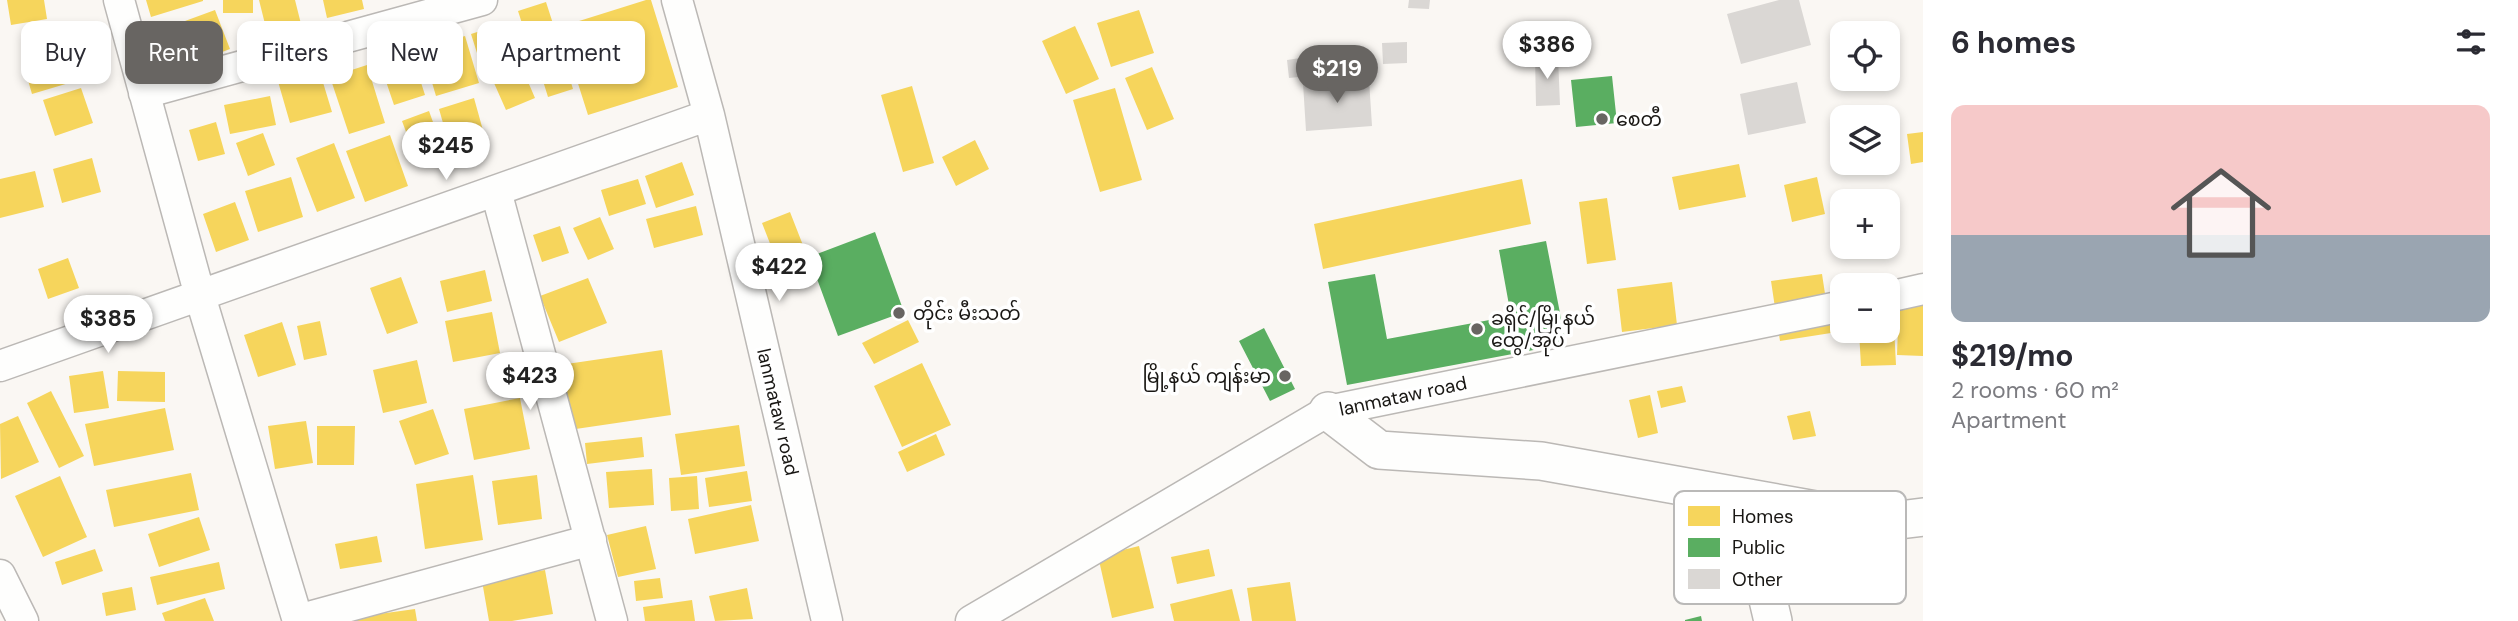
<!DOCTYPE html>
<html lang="en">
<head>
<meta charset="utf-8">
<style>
  :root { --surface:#fff; --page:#f2f2f3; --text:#2b2b33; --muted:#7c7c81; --accent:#686562 }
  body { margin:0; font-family:"DM Sans","Noto Sans Myanmar",sans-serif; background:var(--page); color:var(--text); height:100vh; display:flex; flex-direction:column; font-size:26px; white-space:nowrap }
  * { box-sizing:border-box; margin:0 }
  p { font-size:23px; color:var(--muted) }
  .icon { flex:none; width:38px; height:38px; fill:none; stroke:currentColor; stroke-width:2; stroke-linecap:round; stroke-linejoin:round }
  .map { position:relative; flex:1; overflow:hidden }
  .sheet { display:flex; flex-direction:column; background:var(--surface); width:595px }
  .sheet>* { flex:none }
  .banner { position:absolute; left:21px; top:21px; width:665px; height:63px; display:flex; gap:14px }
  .tools { position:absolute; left:1830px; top:21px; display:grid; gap:14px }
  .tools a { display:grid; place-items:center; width:70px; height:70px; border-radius:14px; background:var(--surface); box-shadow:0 4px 10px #0003; font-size:35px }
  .price { position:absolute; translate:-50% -60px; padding:0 16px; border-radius:24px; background:#fff; color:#222; font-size:23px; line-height:46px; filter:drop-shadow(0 2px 4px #0008) }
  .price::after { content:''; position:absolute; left:50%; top:42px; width:21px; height:16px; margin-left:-10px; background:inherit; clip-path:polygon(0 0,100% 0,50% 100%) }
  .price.on { background:var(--accent); color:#fff }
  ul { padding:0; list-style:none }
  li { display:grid; align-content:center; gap:14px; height:371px; padding:0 28px }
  li span { display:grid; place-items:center; height:217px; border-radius:14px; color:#555 }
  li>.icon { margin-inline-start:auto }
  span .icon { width:126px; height:126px; fill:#fffc; stroke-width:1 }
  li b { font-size:30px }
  h2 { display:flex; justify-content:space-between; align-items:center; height:84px; padding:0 28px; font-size:30px }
  .pill { padding:0 24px; border-radius:14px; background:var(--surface); box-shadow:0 4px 10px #0003; font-size:24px; line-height:63px }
  .pill.on { background:var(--accent); color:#fff }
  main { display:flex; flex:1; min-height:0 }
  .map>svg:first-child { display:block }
  .homes { fill:#f6d55c }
  .public { fill:#5aae61 }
  .building { fill:#dad7d4 }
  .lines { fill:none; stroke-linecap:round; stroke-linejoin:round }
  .minor-casing { stroke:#bbb8b5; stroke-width:33 }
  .tertiary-casing { stroke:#bbb8b5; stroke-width:40 }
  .minor { stroke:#fefefd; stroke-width:30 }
  .tertiary { stroke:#fefefd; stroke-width:37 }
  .poi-dot { fill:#686562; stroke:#fff; stroke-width:2.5 }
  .labels { text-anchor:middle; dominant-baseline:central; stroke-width:7; stroke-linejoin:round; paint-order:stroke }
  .poi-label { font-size:19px; fill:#191714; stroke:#fff; text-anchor:start }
  .street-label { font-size:19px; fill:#191714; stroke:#fff }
  .key { fill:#fff; stroke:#bab9b8; stroke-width:2 }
  .key-label { font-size:19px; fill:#191714 }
</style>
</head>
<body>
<main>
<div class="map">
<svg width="1923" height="621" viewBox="0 0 1923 621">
  <rect width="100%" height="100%" fill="#faf7f3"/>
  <path class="homes" d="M7,0H44L47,19L11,25Z
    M146,0H203V1L151,17Z
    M223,0H253V13H223Z
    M259,0H295L302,28L268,36Z
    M323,0H362L364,9L327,18Z
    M646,0H651L678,87L588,115L560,27Z
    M546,2L556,33L528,42L518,11Z
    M215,10L230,49L170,72L155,32Z
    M1139,10L1154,53L1111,67L1097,23Z
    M502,24L514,62L483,72L471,34Z
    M1075,26L1099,79L1066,94L1042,41Z
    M465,36L479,83L436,96L422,49Z
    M408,42L425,95L394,105L376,52Z
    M71,56L79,80L32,94L25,70Z
    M564,60L573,89L548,97L539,68Z
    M367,65L385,123L349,134L330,77Z
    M318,66L332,112L290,123L277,78Z
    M1152,67L1174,119L1147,130L1125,78Z
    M523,70L535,98L506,110L494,83Z
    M912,86L934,163L903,172L881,95Z
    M81,88L93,123L55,136L43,100Z
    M1115,88L1142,180L1100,192L1073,100Z
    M270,96L276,125L230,134L224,105Z
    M474,98L484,134L449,144L439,109Z
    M429,111L442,147L415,156L402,121Z
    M216,122L225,154L198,161L189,130Z
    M1923,132V162L1911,164L1907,134Z
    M263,133L275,165L248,176L236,143Z
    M390,135L408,186L365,202L346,151Z
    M975,140L989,169L956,186L942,157Z
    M334,143L355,198L317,212L296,158Z
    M92,158L101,192L62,203L53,169Z
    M682,162L694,195L656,208L645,176Z
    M1739,164L1746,197L1679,210L1672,177Z
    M35,171L44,207L0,218V179Z
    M291,177L303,217L258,232L245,191Z
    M1817,177L1825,214L1792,222L1784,185Z
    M638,179L646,204L609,216L601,190Z
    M1522,179L1531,224L1323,269L1314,224Z
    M1607,198L1616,260L1587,264L1579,202Z
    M235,202L249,240L216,252L203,214Z
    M696,206L703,235L654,248L646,219Z
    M790,212L806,253L778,264L762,223Z
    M600,217L614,249L588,260L573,228Z
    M560,226L569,253L542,262L533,235Z
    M68,258L79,288L48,299L38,269Z
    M485,270L492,301L447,312L440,281Z
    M1822,274L1831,333L1780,341L1771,281Z
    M401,277L418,323L387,334L370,288Z
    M588,278L607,323L559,342L540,296Z
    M1672,282L1677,325L1622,332L1617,289Z
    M1899,300L1923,301V356L1897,355Z
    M1893,307L1896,365L1861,366L1859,331H1888V308Z
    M492,312L500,353L453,362L445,321Z
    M908,320L919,342L874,364L862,343Z
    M320,321L327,355L304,360L297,326Z
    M282,322L296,365L258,377L244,335Z
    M662,350L671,415L562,431L553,366Z
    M417,360L427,403L383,413L373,370Z
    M922,363L951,425L902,447L874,386Z
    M103,371L109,408L74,413L69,376Z
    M118,371L165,372V402L117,401Z
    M1682,386L1686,402L1661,408L1657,391Z
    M51,391L84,456L59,468L27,403Z
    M1650,395L1658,433L1638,438L1629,400Z
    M520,398L530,449L474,460L464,409Z
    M165,408L174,450L94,466L85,424Z
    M433,409L449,454L415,465L399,421Z
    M1810,411L1816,436L1793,440L1787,416Z
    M18,416L39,462L1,479L0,424Z
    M306,421L313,463L275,469L268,426Z
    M739,425L745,466L681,475L675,434Z
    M317,426H355L354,465H317Z
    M936,434L945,455L907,472L898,452Z
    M642,437L644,457L587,464L585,443Z
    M652,469L654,505L609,508L606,472Z
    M747,471L752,501L709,507L705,478Z
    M191,473L199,510L114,527L106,490Z
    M473,475L483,540L425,549L416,484Z
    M537,475L542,519L498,525L492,481Z
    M60,476L87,537L43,557L15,496Z
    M697,476L699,509L671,511L669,478Z
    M751,505L759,541L695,554L688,519Z
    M199,517L210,550L159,567L148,534Z
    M646,526L656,569L618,577L607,535Z
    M377,536L382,562L340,569L335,544Z
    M1139,546L1154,608L1112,618L1098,556Z
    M95,549L103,571L62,585L55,562Z
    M1209,549L1215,576L1177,584L1171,557Z
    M219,562L225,589L157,605L150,577Z
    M545,570L553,614L512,621H489L482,581Z
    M660,578L663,598L636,601L634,581Z
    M1290,582L1296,621H1252L1247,588Z
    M132,587L136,610L106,616L102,593Z
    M747,588L753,619L715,621L709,596Z
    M1232,589L1240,621H1174L1170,604Z
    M205,598L214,621H165L162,613Z
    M692,600L695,621H645L643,607Z
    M415,609L417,621H343V619Z"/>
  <path class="public" d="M1612,76L1617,123L1576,127L1571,80Z
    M875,232L904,312L838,336L809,257Z
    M1546,241L1566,344L1347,385L1328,282L1375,274L1387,339L1511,316L1499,250Z
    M1264,328L1295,389L1270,401L1239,341Z
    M1701,616L1702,621H1685V620Z"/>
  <path class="building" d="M1409,0H1430L1429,9L1408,8Z
    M1779,0H1799L1811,45L1741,64L1727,14Z
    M1407,42V63L1383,64L1382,43Z
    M1535,56H1558L1560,105L1536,106Z
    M1307,57L1309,76L1289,78L1287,60Z
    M1369,79L1372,126L1306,131L1303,83Z
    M1797,82L1806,123L1748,135L1740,94Z"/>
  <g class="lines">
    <defs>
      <path id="minor" d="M119,0L200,296L298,621
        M677,0L709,115L827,621
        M144,93L482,0
        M496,191L612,621
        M1888,297L1923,289
        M0,366L709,115
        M0,575L23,621
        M298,620L591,540
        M971,621L1328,411L1843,306"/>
      <path id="tertiary" d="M1328,411L1379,450L1541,461L1883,522L1923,517
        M1744,498L1773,621"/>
    </defs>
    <use href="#minor" class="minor-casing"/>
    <use href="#tertiary" class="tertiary-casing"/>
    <use href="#minor" class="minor"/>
    <use href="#tertiary" class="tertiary"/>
  </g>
  <g class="poi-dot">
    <circle cx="1602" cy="119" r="7"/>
    <circle cx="899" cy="313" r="7"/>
    <circle cx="1477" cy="329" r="7"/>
    <circle cx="1285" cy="376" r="7"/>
  </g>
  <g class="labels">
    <g class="poi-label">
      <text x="1616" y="119">စေတီ</text>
      <text x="913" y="313">တိုင်း မီးသတ်</text>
      <text x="1491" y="318">ခရိုင်/မြို့နယ်<tspan x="1491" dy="22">ထွေ/အုပ်</tspan></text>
      <text x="1271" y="376" text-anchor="end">မြို့နယ် ကျန်းမာ</text>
    </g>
    <g class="street-label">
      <text transform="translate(1403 396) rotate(-12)">lanmataw road</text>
      <text transform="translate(778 412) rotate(77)">lanmataw road</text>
    </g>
  </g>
  <rect x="1674" y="491" width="232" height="113" rx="10" class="key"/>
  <rect x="1688" y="506" width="32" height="20" fill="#f6d55c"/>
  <rect x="1688" y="538" width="32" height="19" fill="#5aae61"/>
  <rect x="1688" y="569" width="32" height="20" fill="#dad7d4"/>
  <g class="key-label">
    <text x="1732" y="523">Homes</text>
    <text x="1732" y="554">Public</text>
    <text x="1732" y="586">Other</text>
  </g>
</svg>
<div class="tools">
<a><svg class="icon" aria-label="locate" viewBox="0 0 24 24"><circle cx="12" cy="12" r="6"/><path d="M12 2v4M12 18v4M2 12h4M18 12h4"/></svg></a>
<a><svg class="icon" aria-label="layers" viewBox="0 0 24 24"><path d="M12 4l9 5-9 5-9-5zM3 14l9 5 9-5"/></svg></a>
<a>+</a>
<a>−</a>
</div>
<b class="price" style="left:1547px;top:81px">$386</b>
<b class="price on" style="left:1337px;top:105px">$219</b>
<b class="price" style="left:446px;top:182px">$245</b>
<b class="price" style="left:779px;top:303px">$422</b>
<b class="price" style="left:108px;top:355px">$385</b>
<b class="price" style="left:530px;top:412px">$423</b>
<div class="banner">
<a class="pill">Buy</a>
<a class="pill on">Rent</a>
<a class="pill">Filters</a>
<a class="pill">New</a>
<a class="pill">Apartment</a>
</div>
</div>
<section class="sheet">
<h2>6 homes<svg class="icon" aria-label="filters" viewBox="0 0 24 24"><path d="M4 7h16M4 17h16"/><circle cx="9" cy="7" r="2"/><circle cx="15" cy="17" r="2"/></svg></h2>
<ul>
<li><span style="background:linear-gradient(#f6c9c9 60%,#9aa5b1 0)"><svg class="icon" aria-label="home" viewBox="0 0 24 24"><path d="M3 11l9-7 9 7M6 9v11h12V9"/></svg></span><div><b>$219/mo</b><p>2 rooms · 60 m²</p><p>Apartment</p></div></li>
</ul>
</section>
</main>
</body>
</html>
